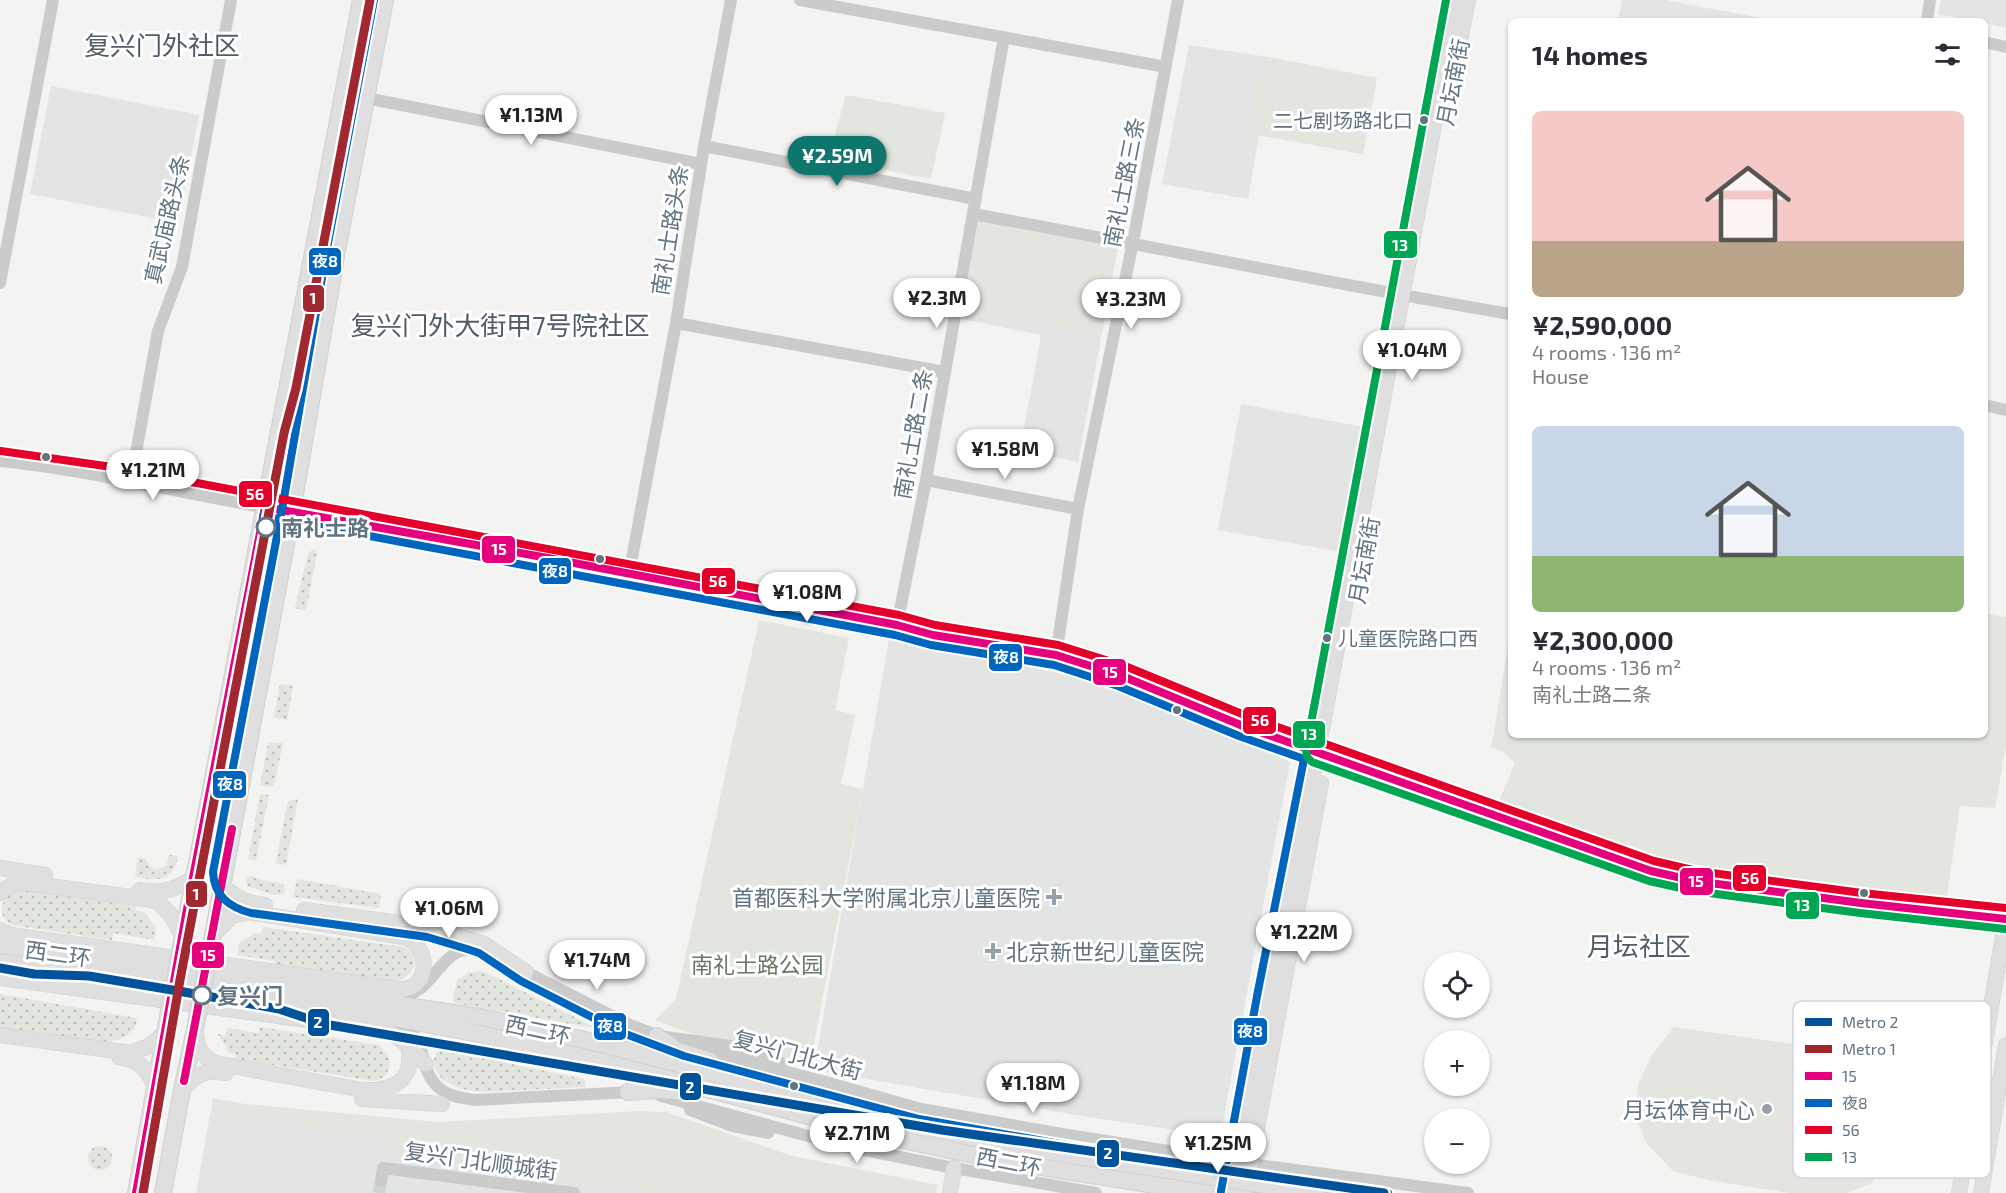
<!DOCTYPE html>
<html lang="en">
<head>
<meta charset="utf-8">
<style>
  :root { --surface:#fff; --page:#f2f2f3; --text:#2b2b33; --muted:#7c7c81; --accent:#0f766e }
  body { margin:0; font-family:"Exo 2","Noto Sans SC",sans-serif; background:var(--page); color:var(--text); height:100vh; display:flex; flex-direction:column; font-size:22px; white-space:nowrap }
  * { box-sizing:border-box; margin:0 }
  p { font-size:20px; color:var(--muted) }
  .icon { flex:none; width:33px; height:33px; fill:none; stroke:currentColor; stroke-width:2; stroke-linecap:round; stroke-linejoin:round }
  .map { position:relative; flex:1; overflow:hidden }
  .sheet { position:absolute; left:1508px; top:18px; width:480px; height:720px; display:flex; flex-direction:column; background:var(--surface); border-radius:9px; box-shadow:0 2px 4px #0004 }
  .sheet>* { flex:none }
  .controls { position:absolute; left:1424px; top:952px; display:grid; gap:12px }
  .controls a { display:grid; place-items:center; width:66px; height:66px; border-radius:50%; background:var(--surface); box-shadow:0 2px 4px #0004; font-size:30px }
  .price { position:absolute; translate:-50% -51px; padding:0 14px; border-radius:21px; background:#fff; color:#222; font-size:20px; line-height:39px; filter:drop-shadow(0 2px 3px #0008) }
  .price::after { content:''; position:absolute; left:50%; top:36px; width:18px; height:14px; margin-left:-9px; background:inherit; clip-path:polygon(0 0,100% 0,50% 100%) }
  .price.selected { background:var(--accent); color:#fff }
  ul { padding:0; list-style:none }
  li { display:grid; align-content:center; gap:12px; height:318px; padding:0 24px }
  li span { display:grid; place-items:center; height:186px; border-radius:9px; color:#555 }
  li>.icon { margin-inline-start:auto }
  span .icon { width:108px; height:108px; fill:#fffc; stroke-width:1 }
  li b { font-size:26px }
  h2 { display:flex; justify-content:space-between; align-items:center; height:72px; padding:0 24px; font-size:26px }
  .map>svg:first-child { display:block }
  .built { fill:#e3e5e4 }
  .grass { fill:url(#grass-dots) }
  .park { fill:#e2e6df }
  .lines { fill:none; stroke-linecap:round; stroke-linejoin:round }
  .minor-tunnel { stroke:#cfd3d5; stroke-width:12; stroke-dasharray:12 6; stroke-linecap:butt }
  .major-casing { stroke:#d0d1d0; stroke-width:16 }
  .highway-casing { stroke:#cfd0d0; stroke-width:18 }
  .minor { stroke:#cacccc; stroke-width:12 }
  .major { stroke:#dfdfe0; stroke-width:15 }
  .highway { stroke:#dfdfe0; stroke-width:16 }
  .highway-bridge-casing { stroke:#cfd0d0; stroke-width:18; stroke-linecap:butt }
  .highway-bridge { stroke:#dfdfe0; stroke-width:16 }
  .bus-1-casing { stroke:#fff; stroke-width:12 }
  .bus-2-casing { stroke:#fff; stroke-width:12 }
  .bus-3-casing { stroke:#fff; stroke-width:12 }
  .bus-4-casing { stroke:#fff; stroke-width:12 }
  .bus-1 { stroke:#e5007d; stroke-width:8 }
  .bus-2 { stroke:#0065bd; stroke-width:8 }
  .bus-3 { stroke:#e4002b; stroke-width:8 }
  .bus-4 { stroke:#00a651; stroke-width:8 }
  .metro-1-casing { stroke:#fff; stroke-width:14 }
  .metro-2-casing { stroke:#fff; stroke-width:14 }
  .metro-1 { stroke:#00529b; stroke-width:9 }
  .metro-2 { stroke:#a12830; stroke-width:9 }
  .bus-dot { fill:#627482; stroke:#fff; stroke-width:2 }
  .stop-dot { fill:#fff; stroke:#627482; stroke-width:3 }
  .poi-dot { fill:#95a0a9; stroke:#fff; stroke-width:2 }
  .labels { text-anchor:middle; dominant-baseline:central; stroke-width:6; stroke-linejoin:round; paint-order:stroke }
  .bus-label { font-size:20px; fill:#627482; stroke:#fff; text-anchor:end }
  .street-label { font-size:22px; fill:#627482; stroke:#fff }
  .stop-label { font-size:22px; font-weight:bold; fill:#627482; stroke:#fff; text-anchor:start }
  .poi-label { font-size:22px; fill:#627482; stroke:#fff; text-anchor:end }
  .park-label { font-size:22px; fill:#667961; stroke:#fff }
  .quarter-label { font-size:26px; fill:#505d67; stroke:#fff }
  .key { fill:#fff; stroke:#d0d5da; stroke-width:1.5 }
  .key-label { font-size:16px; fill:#627482 }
  .line-badge { stroke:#fff; stroke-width:2 }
  .badge-label { font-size:16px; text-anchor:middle; font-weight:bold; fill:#fff }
</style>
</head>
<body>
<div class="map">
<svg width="2006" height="1193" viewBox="0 0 2006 1193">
  <defs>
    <pattern id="grass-dots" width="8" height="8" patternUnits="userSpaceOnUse" patternTransform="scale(1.5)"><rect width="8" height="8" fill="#e2e6df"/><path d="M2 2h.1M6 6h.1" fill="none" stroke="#bbbfba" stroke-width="1.8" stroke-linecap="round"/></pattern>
  </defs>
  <rect width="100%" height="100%" fill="#f3f3f1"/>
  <path class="built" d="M1622,0H1664L1778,21H1618Z
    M1941,0H2006V28L1985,23L1984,21H1973L1938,14Z
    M1189,45L1262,56L1377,78L1363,154L1259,135L1248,199L1162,184Z
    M51,86L199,115L178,223L30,194Z
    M976,220L1118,247L1078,462L1020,451L1041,335L962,319Z
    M1241,404L1364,427L1341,552L1218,530Z
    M889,639L1097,681L1290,762L1221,1132L1214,1136L1082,1116L814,1070Z
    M213,1098L705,1193H196Z"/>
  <path class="grass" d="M314,549L317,553L306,611L295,608L308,553Z
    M280,684L293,686L287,720L274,717Z
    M268,743H283L274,787L260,785Z
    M260,794L269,795L256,861L248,859Z
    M298,799L286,865L276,863L288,801Z
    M169,855L178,856C172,884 158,880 135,877L138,858H145L150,867L156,870L166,866Z
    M251,875L257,879L284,884L285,894L274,895L247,886L246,878Z
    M297,879L381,894L379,908L293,897Z
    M20,889L136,906L135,910L144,912L156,928L154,940L113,933L112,940L11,925L3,917C0,899 5,896 20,889Z
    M263,927L403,947C421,956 416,974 399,981L275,965V961L237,955L239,943L255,933L262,934Z
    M480,971L489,974L598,1029L455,1003L453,1000L457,980L468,973Z
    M0,994L137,1018L135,1029L119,1040H112V1046L0,1029Z
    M260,1027L378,1045C394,1055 394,1078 373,1081L235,1059L236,1054L229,1053L218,1034L225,1036L227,1028L259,1033Z
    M442,1049L584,1079L586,1087L481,1092L461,1089L442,1079L436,1070L434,1060L436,1053Z
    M88 1158a12 12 0 1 1 24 0a12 12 0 1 1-24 0Z"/>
  <path class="park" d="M1262,56L1377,78L1363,154L1248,133Z
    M846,95L945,113L931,179L828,159Z
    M978,222L1115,248L1099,334L962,308Z
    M1985,614L2006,617V746L1995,808L1960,806L1947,896L1685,872L1581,843L1500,799L1515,763L1502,751L1490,747L1493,739L1510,633V735H1984Z
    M759,620L849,638L835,710L855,715L841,784L863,789L809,1069L697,1036L655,1020L676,999Z
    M1674,1027L1875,1056L1898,1103V1129L1890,1160L1872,1183L1847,1193H1789L1708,1180L1673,1171L1646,1143L1635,1115L1638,1084L1652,1055Z
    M236,1103L438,1122L640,1111L666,1112L792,1156L938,1185L936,1193H666L397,1154L380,1140L250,1116L226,1118Z"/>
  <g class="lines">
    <path class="minor-tunnel" d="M379,1193L381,1181"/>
    <defs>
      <path id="major" d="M1455,66L1468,0
        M0,868L45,875
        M223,876L224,886C235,899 249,903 265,905
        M140,890C161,894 175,890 193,878
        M0,893L13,884L26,883L153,900C169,908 175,921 182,936
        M304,910L429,927L484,944L526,972
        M0,930L11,935L398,989C428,992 434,949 404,937L248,912L232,916L212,936
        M0,978L380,1030L391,1033L409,1046C409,1054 411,1067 406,1074C399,1088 377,1091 363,1090L215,1063C200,1055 197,1048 196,1032
        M0,1035L131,1053L149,1046L165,1033
        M409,1046L426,1064
        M119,1057C140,1060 147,1069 156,1088
        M182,1090C198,1074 203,1069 226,1073
        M362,1099L442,1104
        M950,1193L954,1168
        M1231,1193L1268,993L1323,724L1457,0
        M1245,1193L1321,783
        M1959,1193L2006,919
        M1981,1193L2006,1045"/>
      <path id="highway" d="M0,945L480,1017C619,1044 753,1086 890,1120C947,1134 1006,1143 1064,1154
        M180,952L361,0
        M209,956L292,512L338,245L385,0
        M0,962C182,987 365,1007 544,1048C660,1074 775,1109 891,1137C995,1162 1102,1177 1208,1193
        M657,1036L678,1051L710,1061
        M628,1092L656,1090L687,1092
        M136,1193L165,1033
        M163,1193L182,1090L195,1029"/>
    </defs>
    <use href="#major" class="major-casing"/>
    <use href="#highway" class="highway-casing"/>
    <path class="minor" d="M800,0L1166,67
      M1927,21L1930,0
      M1984,42L2006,47
      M366,98L701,164
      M704,146L976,199
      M973,214C1152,246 1331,284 1510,314
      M0,283L53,0
      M676,323L945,372
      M1984,405L2006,410
      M0,461C99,471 194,497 292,512L897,625L933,635L1056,655L1122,676L1243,726L1594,852L1651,871L1695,881L1861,903L2006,919
      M926,480L1078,509
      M131,481L158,331L182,267L231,0
      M629,574L676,323L704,146L731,0
      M897,625L926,480L1004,37
      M1056,655L1078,509L1133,242L1178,0
      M518,968L628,1024L664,1038
      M390,1001C401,998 412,995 421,988C438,974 450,944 477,950C485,952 492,957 499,960
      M394,1021C432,1037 415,1062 436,1085C446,1096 461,1098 475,1100L634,1092
      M659,1036L738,1047L754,1051L781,1063
      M692,1047L826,1082L921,1109L1068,1135L1250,1164L1468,1193
      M661,1096L845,1146L954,1168L1096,1193
      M690,1110L732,1126L768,1133
      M381,1181L383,1168L574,1193
      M1237,1190L1260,1193
      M1329,1193L1331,1176"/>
    <use href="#major" class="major"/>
    <use href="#highway" class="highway"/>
    <defs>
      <path id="highway-bridge" d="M195,1029L209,956
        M165,1033L180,952
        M1064,1154L1317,1193"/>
    </defs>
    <use href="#highway-bridge" class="highway-bridge-casing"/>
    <use href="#highway-bridge" class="highway-bridge"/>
    <defs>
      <path id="bus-1" d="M184,1081L232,829
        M136,1193L189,898L265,507L548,558L897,625L933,635L1056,655L1122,676L1243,726L1651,871L1695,881L1861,903L2006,919"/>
      <path id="bus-2" d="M374,0L328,243L282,510L213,872C214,896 229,907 251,913L427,937L467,949L479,953L521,981L623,1033L684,1056L919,1119L1066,1145L1248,1174L1388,1193
        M263,516L895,635L931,645L1054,665L1118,686L1239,736L1304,759L1258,991L1221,1191"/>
      <path id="bus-3" d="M1,451L112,467L899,615L935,625L1058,645L1125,666L1247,716L1654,861L1697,871L1862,893L2006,908"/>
      <path id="bus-4" d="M1446,0L1306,750L1307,757L1312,762L1649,881L1694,891L1860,913L2005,929"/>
    </defs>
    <use href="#bus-1" class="bus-1-casing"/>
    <use href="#bus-2" class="bus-2-casing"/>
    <use href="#bus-3" class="bus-3-casing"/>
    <use href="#bus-4" class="bus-4-casing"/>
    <use href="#bus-1" class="bus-1"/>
    <use href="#bus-2" class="bus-2"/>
    <use href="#bus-3" class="bus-3"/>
    <use href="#bus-4" class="bus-4"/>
    <defs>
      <path id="metro-1" d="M0,968L34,974L89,976L184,992L279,1009L324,1024L942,1130L1384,1193"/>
      <path id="metro-2" d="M143,1193L180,980L284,433L296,388L370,0"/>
    </defs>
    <use href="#metro-1" class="metro-1-casing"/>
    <use href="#metro-2" class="metro-2-casing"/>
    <use href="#metro-1" class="metro-1"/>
    <use href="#metro-2" class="metro-2"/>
  </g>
  <g class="bus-dot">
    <circle cx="1424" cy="120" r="5"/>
    <circle cx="46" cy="457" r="5"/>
    <circle cx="600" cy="559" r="5"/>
    <circle cx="1327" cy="638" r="5"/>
    <circle cx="1177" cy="710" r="5"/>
    <circle cx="1864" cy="893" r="5"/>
    <circle cx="794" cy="1086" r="5"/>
  </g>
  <g class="stop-dot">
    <circle cx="266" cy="527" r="9"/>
    <circle cx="202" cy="995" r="9"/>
  </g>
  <g class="poi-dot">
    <path d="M1051 888h6v6h6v6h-6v6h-6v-6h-6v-6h6z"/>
    <path d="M990 942h6v6h6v6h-6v6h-6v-6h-6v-6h6z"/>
    <circle cx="1767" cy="1109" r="6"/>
  </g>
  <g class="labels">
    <g class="bus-label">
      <text x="1413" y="120">二七剧场路北口</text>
      <text x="1338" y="638" text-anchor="start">儿童医院路口西</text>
    </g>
    <g class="street-label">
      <text transform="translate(1452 82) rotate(-79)">月坛南街</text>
      <text transform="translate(1123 182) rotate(-79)">南礼士路三条</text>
      <text transform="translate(166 219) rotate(-77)">真武庙路头条</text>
      <text transform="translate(669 230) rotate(-81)">南礼士路头条</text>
      <text transform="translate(912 434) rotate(-80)">南礼士路二条</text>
      <text transform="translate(1363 560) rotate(-80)">月坛南街</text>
      <text transform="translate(58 953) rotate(8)">西二环</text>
      <text transform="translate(538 1029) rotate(12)">西二环</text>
      <text transform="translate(798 1054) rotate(15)">复兴门北大街</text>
      <text transform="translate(481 1160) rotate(8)">复兴门北顺城街</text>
      <text transform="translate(1009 1161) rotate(11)">西二环</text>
    </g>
    <g class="stop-label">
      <text x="281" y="527">南礼士路</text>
      <text x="217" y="995">复兴门</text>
    </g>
    <g class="poi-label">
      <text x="1040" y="897">首都医科大学附属北京儿童医院</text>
      <text x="1006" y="951" text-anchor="start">北京新世纪儿童医院</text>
      <text x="1755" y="1109">月坛体育中心</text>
    </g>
    <g class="park-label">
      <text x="757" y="964">南礼士路公园</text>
    </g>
    <g class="quarter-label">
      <text x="162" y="44">复兴门外社区</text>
      <text x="500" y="324">复兴门外大街甲7号院社区</text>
      <text x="1639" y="945">月坛社区</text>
    </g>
  </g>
  <rect x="1793" y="1001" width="198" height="177" rx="9" class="key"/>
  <rect x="1805" y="1018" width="27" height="8" fill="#00529b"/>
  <rect x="1805" y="1045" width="27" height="8" fill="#a12830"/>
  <rect x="1805" y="1072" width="27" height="8" fill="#e5007d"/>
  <rect x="1805" y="1099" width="27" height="8" fill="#0065bd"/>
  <rect x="1805" y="1126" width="27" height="8" fill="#e4002b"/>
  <rect x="1805" y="1153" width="27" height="8" fill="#00a651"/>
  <g class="key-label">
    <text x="1842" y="1028">Metro 2</text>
    <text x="1842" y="1055">Metro 1</text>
    <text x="1842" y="1082">15</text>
    <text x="1842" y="1109">夜8</text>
    <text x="1842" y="1136">56</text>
    <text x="1842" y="1163">13</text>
  </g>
  <g class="line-badge">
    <rect x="1383" y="230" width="35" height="29" rx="6" fill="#00a651"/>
    <rect x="308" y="247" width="34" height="29" rx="6" fill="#0065bd"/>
    <rect x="302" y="284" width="23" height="29" rx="6" fill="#a12830"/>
    <rect x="238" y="480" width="35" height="28" rx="6" fill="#e4002b"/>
    <rect x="481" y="535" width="35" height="29" rx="6" fill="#e5007d"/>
    <rect x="538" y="557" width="34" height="28" rx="6" fill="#0065bd"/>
    <rect x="701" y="567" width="35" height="28" rx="6" fill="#e4002b"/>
    <rect x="988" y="643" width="35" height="29" rx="6" fill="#0065bd"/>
    <rect x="1092" y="658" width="35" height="28" rx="6" fill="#e5007d"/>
    <rect x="1242" y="706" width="35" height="29" rx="6" fill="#e4002b"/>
    <rect x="1292" y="720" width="34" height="29" rx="6" fill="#00a651"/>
    <rect x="212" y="770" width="35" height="29" rx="6" fill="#0065bd"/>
    <rect x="1732" y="864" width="35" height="28" rx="6" fill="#e4002b"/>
    <rect x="1679" y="867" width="35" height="29" rx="6" fill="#e5007d"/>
    <rect x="185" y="880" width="23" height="28" rx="6" fill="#a12830"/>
    <rect x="1785" y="891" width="35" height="29" rx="6" fill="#00a651"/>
    <rect x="191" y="941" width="34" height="28" rx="6" fill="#e5007d"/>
    <rect x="307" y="1008" width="23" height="29" rx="6" fill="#00529b"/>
    <rect x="593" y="1012" width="34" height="29" rx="6" fill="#0065bd"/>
    <rect x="1233" y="1017" width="35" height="29" rx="6" fill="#0065bd"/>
    <rect x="679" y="1072" width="23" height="29" rx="6" fill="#00529b"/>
    <rect x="1096" y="1139" width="24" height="29" rx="6" fill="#00529b"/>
  </g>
  <g class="badge-label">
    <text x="1400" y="251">13</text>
    <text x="325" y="267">夜8</text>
    <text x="313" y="304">1</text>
    <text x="255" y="500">56</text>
    <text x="499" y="555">15</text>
    <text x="555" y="577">夜8</text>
    <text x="718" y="587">56</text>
    <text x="1006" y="663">夜8</text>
    <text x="1110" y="678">15</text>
    <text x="1260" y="726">56</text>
    <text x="1309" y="740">13</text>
    <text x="230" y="790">夜8</text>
    <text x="1750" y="884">56</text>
    <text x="1696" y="887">15</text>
    <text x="196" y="900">1</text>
    <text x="1802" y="911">13</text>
    <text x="208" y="961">15</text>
    <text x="318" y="1028">2</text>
    <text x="610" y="1032">夜8</text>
    <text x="1250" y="1037">夜8</text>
    <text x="690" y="1093">2</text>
    <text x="1108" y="1159">2</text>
  </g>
</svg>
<div class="controls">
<a><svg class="icon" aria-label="locate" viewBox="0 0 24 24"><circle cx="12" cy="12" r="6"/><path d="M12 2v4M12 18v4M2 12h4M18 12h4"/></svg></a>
<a>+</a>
<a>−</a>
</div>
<b class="price" style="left:531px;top:146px">¥1.13M</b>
<b class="price selected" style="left:837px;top:187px">¥2.59M</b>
<b class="price" style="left:937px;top:329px">¥2.3M</b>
<b class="price" style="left:1131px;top:330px">¥3.23M</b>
<b class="price" style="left:1412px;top:381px">¥1.04M</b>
<b class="price" style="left:1005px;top:480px">¥1.58M</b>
<b class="price" style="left:153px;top:501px">¥1.21M</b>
<b class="price" style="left:807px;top:623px">¥1.08M</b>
<b class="price" style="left:449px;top:939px">¥1.06M</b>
<b class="price" style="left:1304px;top:963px">¥1.22M</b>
<b class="price" style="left:597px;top:991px">¥1.74M</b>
<b class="price" style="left:1033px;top:1114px">¥1.18M</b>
<b class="price" style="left:857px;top:1164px">¥2.71M</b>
<b class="price" style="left:1218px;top:1174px">¥1.25M</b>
<section class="sheet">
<h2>14 homes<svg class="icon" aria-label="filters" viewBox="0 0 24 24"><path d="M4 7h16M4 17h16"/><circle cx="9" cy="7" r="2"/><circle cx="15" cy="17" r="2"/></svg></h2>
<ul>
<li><span style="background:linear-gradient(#f6c9c9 70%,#b9a48a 0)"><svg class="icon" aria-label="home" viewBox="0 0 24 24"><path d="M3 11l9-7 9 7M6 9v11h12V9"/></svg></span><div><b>¥2,590,000</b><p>4 rooms · 136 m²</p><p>House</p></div></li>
<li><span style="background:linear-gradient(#c9d6e8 70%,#8fb573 0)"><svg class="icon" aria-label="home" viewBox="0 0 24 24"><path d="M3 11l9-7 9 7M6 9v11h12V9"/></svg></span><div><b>¥2,300,000</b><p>4 rooms · 136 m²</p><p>南礼士路二条</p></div></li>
</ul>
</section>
</div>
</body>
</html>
